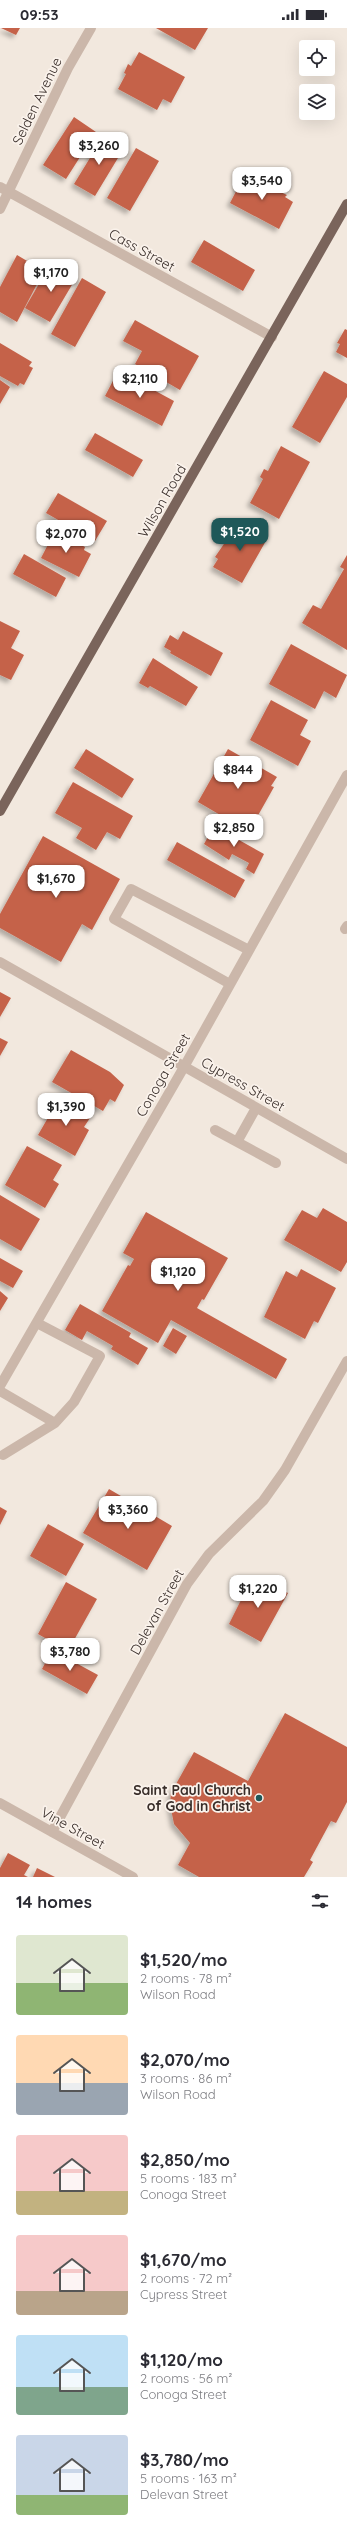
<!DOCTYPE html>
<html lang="en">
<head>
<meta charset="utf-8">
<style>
  :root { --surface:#fff; --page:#f2f2f3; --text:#2b2b33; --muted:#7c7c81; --accent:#1f5859 }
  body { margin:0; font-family:Quicksand,sans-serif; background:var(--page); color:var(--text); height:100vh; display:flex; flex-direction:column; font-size:15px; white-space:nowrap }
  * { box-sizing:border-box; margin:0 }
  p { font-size:13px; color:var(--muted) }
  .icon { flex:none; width:22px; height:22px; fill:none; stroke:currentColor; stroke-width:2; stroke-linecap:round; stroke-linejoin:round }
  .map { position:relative; height:1849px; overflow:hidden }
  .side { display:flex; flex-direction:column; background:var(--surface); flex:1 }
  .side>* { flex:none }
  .buttons { position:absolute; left:299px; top:12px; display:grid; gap:8px }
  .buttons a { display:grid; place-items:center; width:36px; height:36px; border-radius:4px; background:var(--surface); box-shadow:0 4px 16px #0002; font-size:20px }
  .price { position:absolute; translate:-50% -34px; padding:0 9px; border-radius:8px; background:#fff; color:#222; font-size:13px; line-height:26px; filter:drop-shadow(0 1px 2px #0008) }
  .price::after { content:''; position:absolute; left:50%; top:24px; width:12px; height:9px; margin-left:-6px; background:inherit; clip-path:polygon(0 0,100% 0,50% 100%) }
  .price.selected { background:var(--accent); color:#fff }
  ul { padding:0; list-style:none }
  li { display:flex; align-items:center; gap:12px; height:100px; padding:0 16px }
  li span { display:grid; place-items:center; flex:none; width:112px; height:80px; border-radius:4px; color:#555 }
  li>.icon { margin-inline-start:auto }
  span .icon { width:48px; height:48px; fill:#fffc; stroke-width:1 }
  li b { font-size:17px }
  h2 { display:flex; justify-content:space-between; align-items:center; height:48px; padding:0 16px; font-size:17px }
  .status { display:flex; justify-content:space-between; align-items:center; height:28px; padding:0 20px; background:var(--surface); direction:ltr }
  .status svg { height:11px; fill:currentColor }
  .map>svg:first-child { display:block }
  .building { fill:#c5624a; filter:url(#shadow) }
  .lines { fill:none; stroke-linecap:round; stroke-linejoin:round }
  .minor { stroke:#cbb7aa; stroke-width:10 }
  .major { stroke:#7a645b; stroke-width:10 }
  .poi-dot { fill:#1f5859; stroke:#faf2eb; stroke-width:1.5 }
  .labels { text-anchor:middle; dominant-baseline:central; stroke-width:3.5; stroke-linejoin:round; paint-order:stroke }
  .street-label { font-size:14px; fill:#382d29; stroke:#faf2eb }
  .poi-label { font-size:14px; font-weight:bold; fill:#382d29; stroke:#faf2eb; text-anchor:end }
</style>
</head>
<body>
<div class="status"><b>09:53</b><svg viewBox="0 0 49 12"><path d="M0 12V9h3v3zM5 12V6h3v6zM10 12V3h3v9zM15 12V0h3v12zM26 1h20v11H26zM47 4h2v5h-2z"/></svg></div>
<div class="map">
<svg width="347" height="1849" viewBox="0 0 347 1849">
  <defs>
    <filter id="shadow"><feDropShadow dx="-3.5" dy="3.5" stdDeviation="2" flood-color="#0004"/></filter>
  </defs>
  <rect width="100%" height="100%" fill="#f2e8de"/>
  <path class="building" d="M1,0H20L16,7Z
    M156,0H208L195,22Z
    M139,24L185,49L171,75L163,71L157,82L118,61L126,46L124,45L128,36L131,38Z
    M74,89L96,104L66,151L43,137Z
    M104,107L124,120L95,168L74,156Z
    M136,120L159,133L130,183L107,170Z
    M245,146L276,157L274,161L287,167L285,169L293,174L279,201L230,175Z
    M204,212L255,242L243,263L191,234Z
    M17,227L44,243L17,294L0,284V259Z
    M51,235L76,250L50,294L25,280Z
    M82,250L106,264L75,319L51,306Z
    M135,292L199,328L180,362L135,336L142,323L123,313Z
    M345,301L347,302V330L336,324L340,316L337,315Z
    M0,315L32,334L29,338L33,340L24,357L20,355L18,358L0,348Z
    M324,343L347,356V369L320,415L292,399Z
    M126,347L174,373L162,398L105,368L115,349L123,354Z
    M0,352L10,359L0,376Z
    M95,405L143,432L133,449L85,422Z
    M281,418L310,434L279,491L250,475L263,451L260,449L264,441L268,443Z
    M58,465L107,493L95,513L46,485Z
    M239,494L267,511L242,555L213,539L218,531L215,529Z
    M55,503L85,519L84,522L91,526L79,549L41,530Z
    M24,526L66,550L56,569L13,546Z
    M347,527V622L302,595L313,577L321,581L344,541L340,539Z
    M0,593L20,603L11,620L24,627L11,652L0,647Z
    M183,603L223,625L211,648L170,625L171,623L164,619L170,607L178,612Z
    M291,616L347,647L336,670L324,663L315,681L269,656Z
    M153,630L198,659L186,678L150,658L148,660L139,655Z
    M271,672L308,692L300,707L311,713L298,738L250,712Z
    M86,721L134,751L122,770L74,740Z
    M228,721L277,749L271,758L274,759L256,791L253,789L246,802L198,774Z
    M73,754L133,788L120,811L107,804L96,822L76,810L82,800L55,785Z
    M214,798L264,826L254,846L246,841L249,835L232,826L229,832L204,816Z
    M43,808L120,851L92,902L82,896L61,934L0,900V886Z
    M177,814L245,852L235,870L167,832Z
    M0,964L11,970L0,989Z
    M0,1010L8,1014L0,1028Z
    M71,1022L110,1044L124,1057L115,1074L110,1071L103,1083L52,1054Z
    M60,1069L92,1087L84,1099L89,1102L75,1128L38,1107Z
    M27,1118L62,1137L53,1152L59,1156L45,1180L5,1157Z
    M0,1167L40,1191L21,1223L0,1211Z
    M323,1180L347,1194V1234L341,1244L284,1212L302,1182L317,1190Z
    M146,1184L228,1230L204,1272L202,1271L197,1280L287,1331L276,1351L171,1292L158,1315L102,1283L128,1237L130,1238L134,1231L123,1225Z
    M0,1230L23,1243L13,1260L0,1253Z
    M301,1241L336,1260L318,1295L314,1293L305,1311L264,1289L286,1243L297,1249Z
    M0,1263L8,1270L0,1283Z
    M80,1276L131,1305L129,1309L148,1320L138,1337L111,1321L113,1318L87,1303L82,1312L65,1302Z
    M173,1300L187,1308L176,1326L163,1318Z
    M109,1461L172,1498L147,1542L83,1505Z
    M0,1479L7,1483L0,1497Z
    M48,1496L84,1516L66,1548L30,1528Z
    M253,1548L288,1565L261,1614L229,1596Z
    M66,1554L97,1571L68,1623L38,1606Z
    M52,1622L98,1647L87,1666L42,1641Z
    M285,1685L347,1719V1774L336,1795L331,1793L310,1832L313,1834L304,1849H199L178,1837L190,1815L174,1796L170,1776L171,1765L194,1724L248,1753Z
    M8,1825L30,1837L24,1847L28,1849H0V1840Z
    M37,1840L55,1849H33Z"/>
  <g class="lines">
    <path class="minor" d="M0,159L272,309
      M0,181L68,40L91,0
      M345,901L347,898
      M0,934L347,1131
      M230,956L114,891L131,861L249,922
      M215,1102L276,1135
      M237,1114L256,1080
      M0,1358L184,1039L347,747
      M0,1363L55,1395
      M3,1427L55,1395L74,1374L100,1328L37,1295
      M0,1775L133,1849
      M52,1804L187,1556L209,1526L263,1473L285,1442L347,1333"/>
    <path class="major" d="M0,783L347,176"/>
  </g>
  <circle class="poi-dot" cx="259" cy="1770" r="4"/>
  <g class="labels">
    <g class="street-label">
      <text transform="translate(37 73) rotate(-64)">Selden Avenue</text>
      <text transform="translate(142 222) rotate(29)">Cass Street</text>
      <text transform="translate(162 473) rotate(-60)">Wilson Road</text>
      <text transform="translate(163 1047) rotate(-60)">Conoga Street</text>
      <text transform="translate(243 1056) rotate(30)">Cypress Street</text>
      <text transform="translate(157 1584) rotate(-61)">Delevan Street</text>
      <text transform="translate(73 1800) rotate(29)">Vine Street</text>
    </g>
    <g class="poi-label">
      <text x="251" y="1762">Saint Paul Church<tspan x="251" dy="16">of God in Christ</tspan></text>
    </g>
  </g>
</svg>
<div class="buttons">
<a><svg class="icon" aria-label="locate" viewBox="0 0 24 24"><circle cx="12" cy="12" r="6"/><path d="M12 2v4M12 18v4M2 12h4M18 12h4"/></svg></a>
<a><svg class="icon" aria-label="layers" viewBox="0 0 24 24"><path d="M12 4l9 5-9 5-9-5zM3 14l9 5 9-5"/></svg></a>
</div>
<b class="price" style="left:99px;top:138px">$3,260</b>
<b class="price" style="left:262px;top:173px">$3,540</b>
<b class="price" style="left:51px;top:265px">$1,170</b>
<b class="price" style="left:140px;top:371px">$2,110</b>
<b class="price selected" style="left:240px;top:524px">$1,520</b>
<b class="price" style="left:66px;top:526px">$2,070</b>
<b class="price" style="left:238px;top:762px">$844</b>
<b class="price" style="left:234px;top:820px">$2,850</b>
<b class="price" style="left:56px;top:871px">$1,670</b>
<b class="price" style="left:66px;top:1099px">$1,390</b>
<b class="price" style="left:178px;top:1264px">$1,120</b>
<b class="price" style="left:128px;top:1502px">$3,360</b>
<b class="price" style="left:258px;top:1581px">$1,220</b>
<b class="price" style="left:70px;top:1644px">$3,780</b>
</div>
<section class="side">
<h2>14 homes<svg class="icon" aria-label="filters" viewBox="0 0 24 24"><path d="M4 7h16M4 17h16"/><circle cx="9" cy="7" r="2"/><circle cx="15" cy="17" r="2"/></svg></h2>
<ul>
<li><span style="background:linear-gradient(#dfe7d0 60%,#8fb573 0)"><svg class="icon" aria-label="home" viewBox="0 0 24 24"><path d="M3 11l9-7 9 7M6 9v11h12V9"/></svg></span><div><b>$1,520/mo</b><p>2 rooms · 78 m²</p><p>Wilson Road</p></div></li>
<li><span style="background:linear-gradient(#ffd9b3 60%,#9aa5b1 0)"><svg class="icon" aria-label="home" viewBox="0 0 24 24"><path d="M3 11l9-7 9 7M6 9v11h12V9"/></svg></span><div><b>$2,070/mo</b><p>3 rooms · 86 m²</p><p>Wilson Road</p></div></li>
<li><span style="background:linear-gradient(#f6c9c9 70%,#c2b280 0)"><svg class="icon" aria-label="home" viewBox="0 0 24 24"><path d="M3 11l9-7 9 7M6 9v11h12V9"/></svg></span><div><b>$2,850/mo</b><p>5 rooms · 183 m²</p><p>Conoga Street</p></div></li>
<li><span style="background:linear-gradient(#f6c9c9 70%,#b9a48a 0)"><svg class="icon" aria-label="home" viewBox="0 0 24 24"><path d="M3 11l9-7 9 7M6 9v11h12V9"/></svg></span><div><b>$1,670/mo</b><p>2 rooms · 72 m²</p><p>Cypress Street</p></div></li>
<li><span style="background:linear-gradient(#bfe0f5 65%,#7fa58c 0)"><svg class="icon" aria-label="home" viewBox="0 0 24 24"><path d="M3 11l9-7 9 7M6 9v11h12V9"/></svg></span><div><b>$1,120/mo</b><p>2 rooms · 56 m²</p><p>Conoga Street</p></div></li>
<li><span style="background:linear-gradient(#c9d6e8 75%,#8fb573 0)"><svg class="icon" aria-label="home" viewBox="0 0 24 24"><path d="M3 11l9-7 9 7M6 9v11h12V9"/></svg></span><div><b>$3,780/mo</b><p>5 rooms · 163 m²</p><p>Delevan Street</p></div></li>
</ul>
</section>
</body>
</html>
